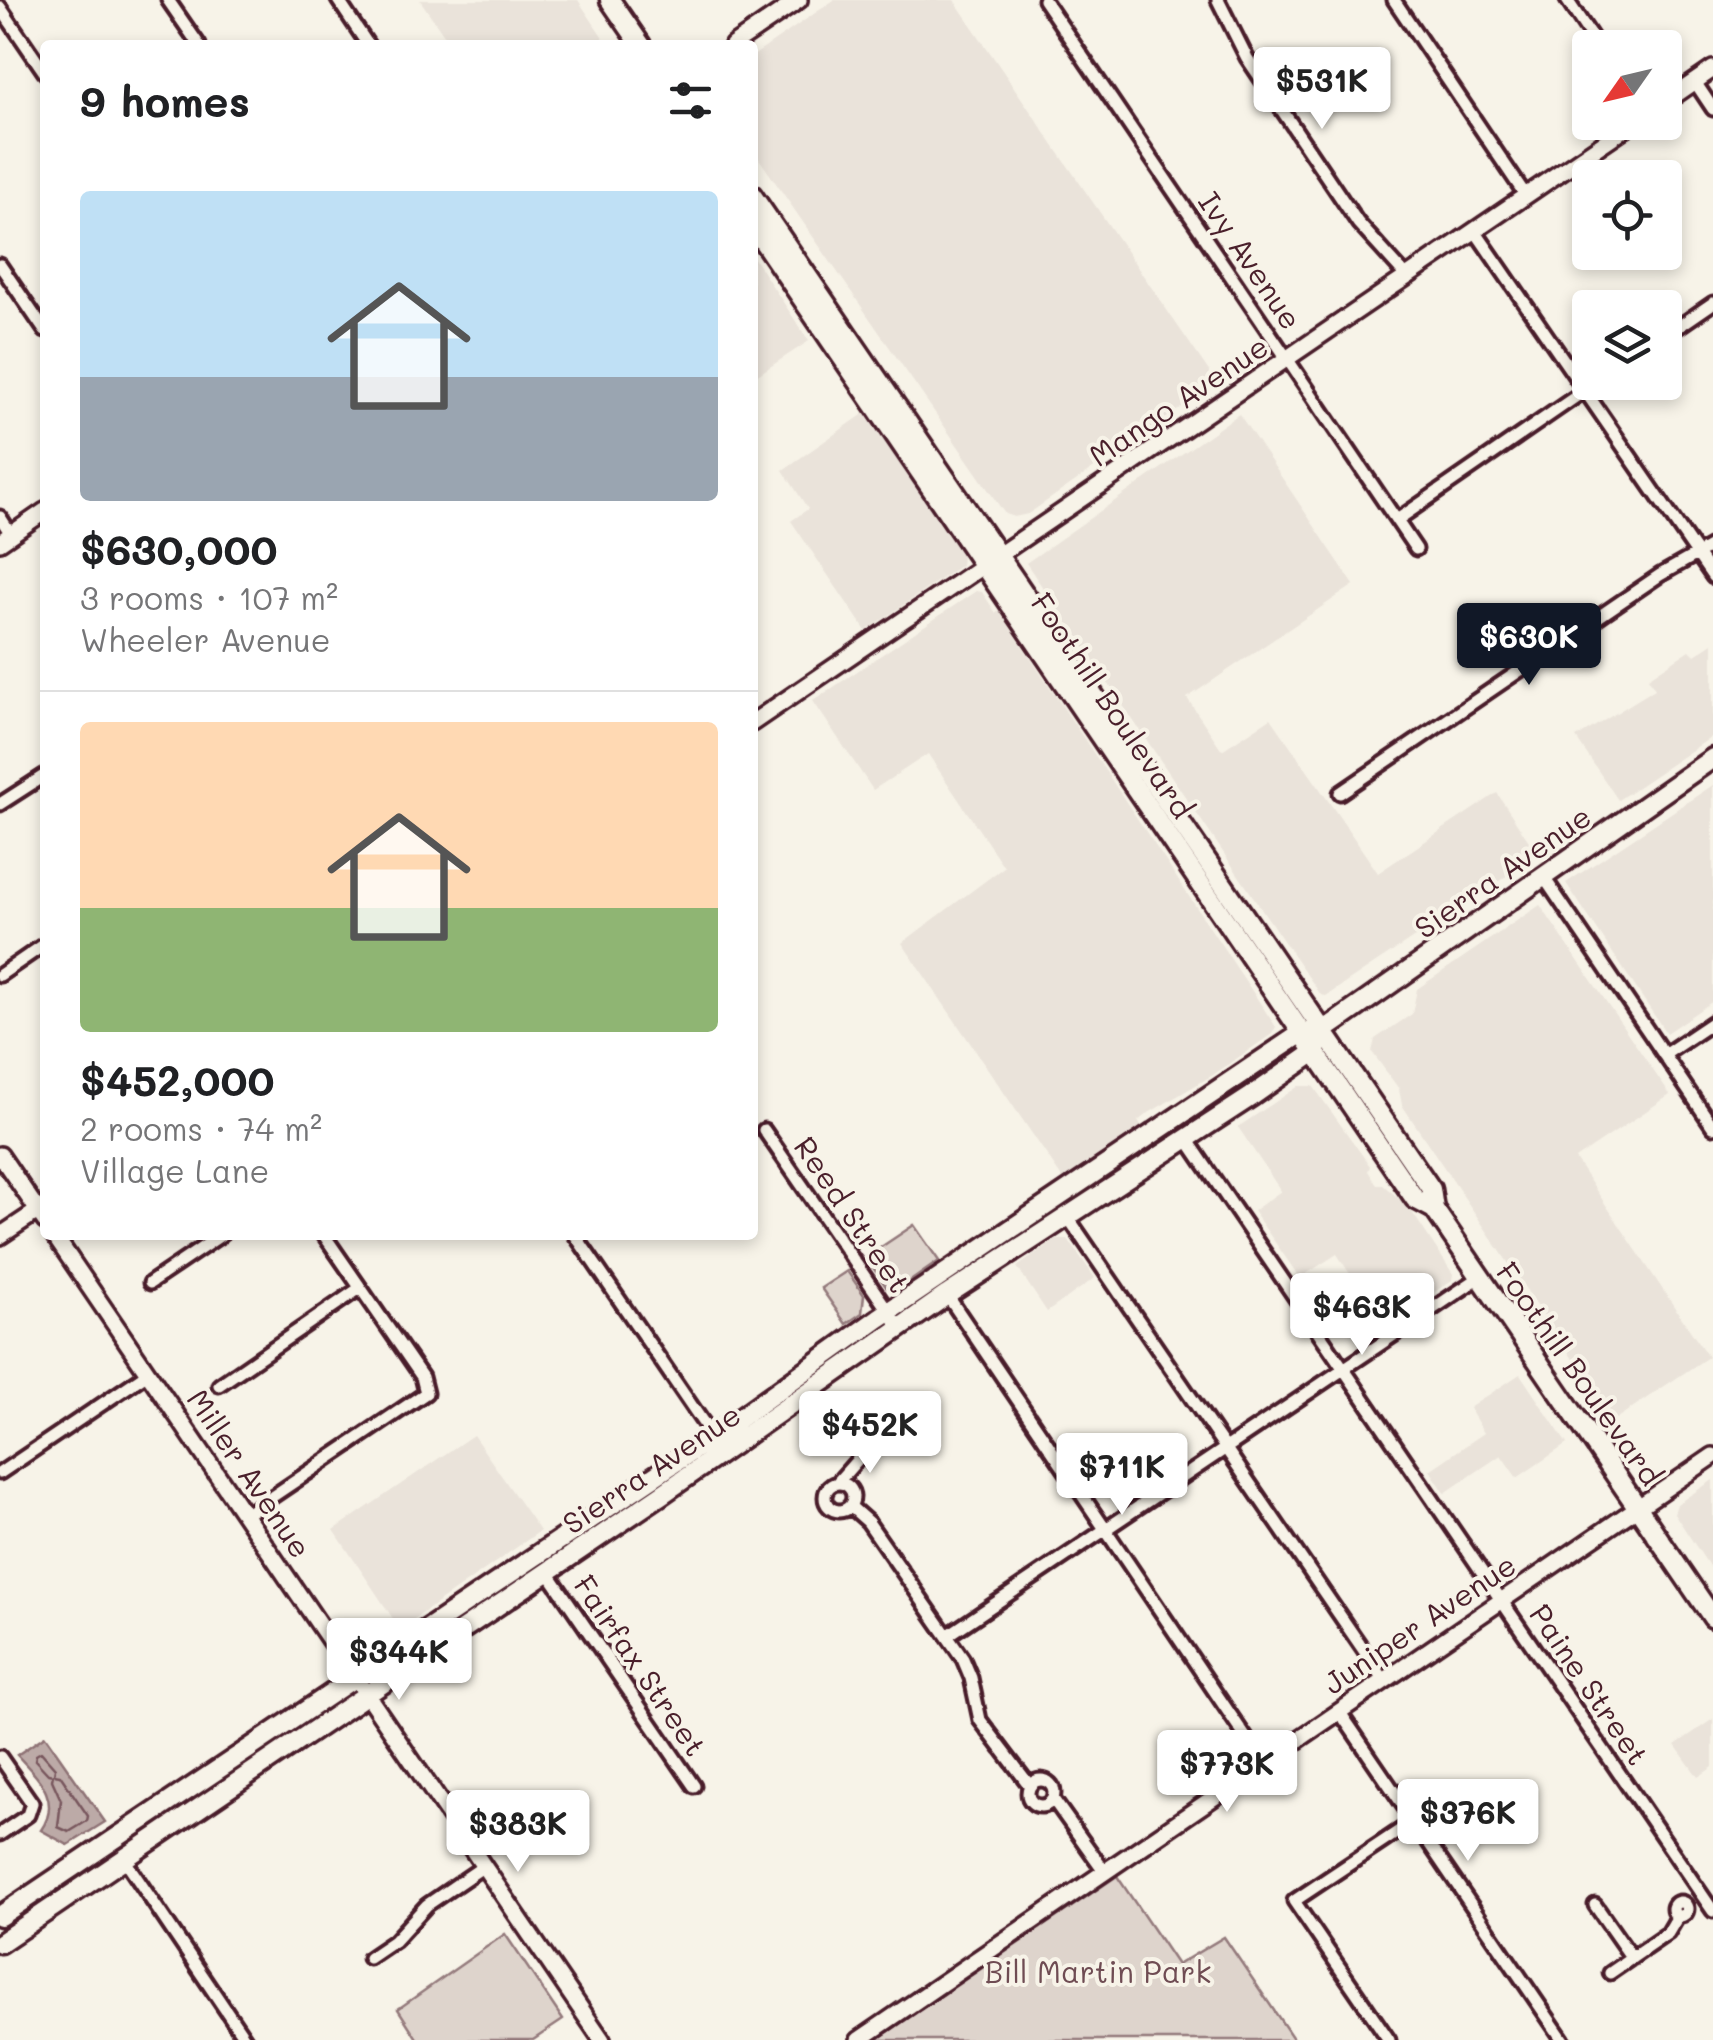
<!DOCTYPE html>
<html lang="en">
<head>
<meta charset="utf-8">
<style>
  :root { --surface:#fff; --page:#f2f2f2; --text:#202124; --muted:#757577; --line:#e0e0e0; --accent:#111827 }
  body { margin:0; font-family:Mali,sans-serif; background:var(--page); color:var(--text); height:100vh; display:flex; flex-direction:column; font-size:38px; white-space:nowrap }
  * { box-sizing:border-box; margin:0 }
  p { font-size:32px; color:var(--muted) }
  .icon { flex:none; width:55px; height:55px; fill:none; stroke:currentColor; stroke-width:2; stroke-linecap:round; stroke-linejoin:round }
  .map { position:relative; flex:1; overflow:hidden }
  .sheet { position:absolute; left:40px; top:40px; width:718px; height:1200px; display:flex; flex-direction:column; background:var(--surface); border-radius:10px; box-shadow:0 5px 15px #0003 }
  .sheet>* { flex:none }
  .needle { width:65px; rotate:236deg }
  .tools { position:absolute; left:1572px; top:30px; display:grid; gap:20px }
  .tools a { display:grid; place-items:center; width:110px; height:110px; border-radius:10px; background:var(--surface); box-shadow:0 5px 15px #0003; font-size:50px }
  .price { position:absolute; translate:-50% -85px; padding:0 22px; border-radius:10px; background:#fff; color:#222; font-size:32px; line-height:65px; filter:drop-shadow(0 2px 5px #0008) }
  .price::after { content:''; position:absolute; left:50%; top:60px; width:30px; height:22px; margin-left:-15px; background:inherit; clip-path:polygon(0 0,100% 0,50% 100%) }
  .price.current { background:var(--accent); color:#fff }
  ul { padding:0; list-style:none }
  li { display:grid; align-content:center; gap:20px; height:530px; padding:0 40px }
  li+li { border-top:2px solid var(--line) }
  li span { display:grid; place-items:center; height:310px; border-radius:10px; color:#555 }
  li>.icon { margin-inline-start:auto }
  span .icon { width:180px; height:180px; fill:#fffc; stroke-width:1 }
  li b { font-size:42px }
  h2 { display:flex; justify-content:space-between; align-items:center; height:120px; padding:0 40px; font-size:42px }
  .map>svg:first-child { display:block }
  .built { fill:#eae3da }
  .green { fill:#ded4cc; stroke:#947a7c; stroke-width:2.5 }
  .water { fill:#bcaaa7; stroke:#8e7275; stroke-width:2.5 }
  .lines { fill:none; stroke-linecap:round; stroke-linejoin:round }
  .shore { stroke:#78575d; stroke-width:2.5 }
  .street-casing { stroke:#4a1f2b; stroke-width:19 }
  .secondary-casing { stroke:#4a1f2b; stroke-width:22 }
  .primary-casing { stroke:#4a1f2b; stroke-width:25 }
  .street { stroke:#f7f3e8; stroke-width:11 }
  .secondary { stroke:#f7f3e8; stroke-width:15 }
  .primary { stroke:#f7f3e8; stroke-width:18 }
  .labels { text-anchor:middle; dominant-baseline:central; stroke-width:8; stroke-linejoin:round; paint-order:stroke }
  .street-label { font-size:30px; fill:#4a1f2b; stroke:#f7f3e8 }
  .park-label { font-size:30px; fill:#6f4c53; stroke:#f7f3e8 }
</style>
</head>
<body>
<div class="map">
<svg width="1713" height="2040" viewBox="0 0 1713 2040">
  <rect width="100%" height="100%" fill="#f7f3e8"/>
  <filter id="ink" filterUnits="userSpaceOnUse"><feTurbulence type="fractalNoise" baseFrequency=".01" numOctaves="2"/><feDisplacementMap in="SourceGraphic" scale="20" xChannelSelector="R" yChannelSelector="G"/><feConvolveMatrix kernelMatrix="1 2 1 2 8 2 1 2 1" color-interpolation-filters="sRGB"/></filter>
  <g filter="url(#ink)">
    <path class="built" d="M420,0H578L608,45H451Z
      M834,0H954L1217,383L1028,514L1014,517L1005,514L753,150V56Z
      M753,257L809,341L753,378H752Z
      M865,413L962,556L961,565L866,631L791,521L808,509L783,470Z
      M1239,414L1354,585L1187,698L1222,750L1271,718L1378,873L1497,793L1538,855L1326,996L1321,995L1278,933L1026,563Z
      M976,591L982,592L996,613L999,611L1276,1027L1272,1034L1213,1075L1147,1114L1138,1121L1141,1126L1063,1179L902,943L1004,867L928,754L873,790L813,701Z
      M1713,643V736L1618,800L1576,738L1655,689L1648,678L1690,650L1695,655Z
      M1713,785V1001L1666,1033L1566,883Z
      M1540,905L1670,1095L1575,1159L1708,1357L1614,1420L1402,1105L1399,1089L1372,1052L1375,1039L1412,1014L1417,989Z
      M1299,1086H1313L1370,1166L1368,1171L1377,1185H1383L1408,1206L1453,1274L1452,1280L1384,1326L1337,1254L1300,1278L1253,1211L1281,1191L1238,1127Z
      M1068,1239L1095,1278L1047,1312L1017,1267L1056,1240Z
      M1520,1374L1567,1444L1517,1478L1501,1455L1445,1493L1430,1470L1484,1433L1469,1408Z
      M473,1435L540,1531L400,1629L334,1530Z
      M1713,1480V1572L1674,1513L1677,1504Z
      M1713,1719V1767L1698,1777L1675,1745Z"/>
    <path class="green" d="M914,1225L939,1261L899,1289L887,1288L866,1257Z
      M847,1271L864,1295L862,1313L846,1324L821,1288Z
      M1117,1876L1177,1965L1224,1937L1294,2040H876Z
      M505,1934L563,2020L533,2040H418L398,2009Z"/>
    <path class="water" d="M45,1736L105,1822L68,1845L41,1830C62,1799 38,1778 17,1755Z"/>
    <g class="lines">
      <path class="shore" d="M41,1752L55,1768L54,1774L60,1775L88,1816L87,1821L69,1832L58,1827L61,1800L52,1780L53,1775L48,1774L35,1760L36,1755Z"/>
      <defs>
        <path id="street" d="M168,0L199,45
          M338,0L368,45
          M1044,0L1416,549
          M1218,0L1247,58L1358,223L1407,277
          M1394,0L1526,196
          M1567,0L1599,48
          M0,7L45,73
          M1695,82L1713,109
          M1475,231L1713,577
          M0,265L45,331
          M1665,336L1713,303
          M0,517L11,534
          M1397,520L1597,382
          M1340,793L1660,575L1713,545
          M0,804L45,775
          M1543,876L1713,1127
          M0,975L45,944
          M1664,1055L1713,1022
          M764,1130L900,1328
          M1187,1139L1713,1911
          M1067,1216L1384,1680
          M575,1235L713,1437
          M150,1283L221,1235
          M947,1295L1263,1763
          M219,1385L360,1288
          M0,1473L148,1373
          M837,1483L859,1458L881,1444
          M825 1497a14 14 0 1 1 28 0a14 14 0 1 1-28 0Z
          M850,1506L868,1522L963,1659L971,1678L980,1720L1030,1786
          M245,1515L426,1393L422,1377L324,1235
          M547,1571L694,1786
          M947,1636L1480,1277
          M1339,1711L1563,2040
          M0,1757L32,1803L28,1815L0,1834
          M1028 1793a13 13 0 1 1 26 0a13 13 0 1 1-26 0Z
          M1053,1799L1105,1872
          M124,1859L246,2040
          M1673 1909a7 7 0 1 1 14 0a7 7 0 1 1-14 0Z
          M1595,1905L1632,1958
          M369,1958L394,1941L427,1905L484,1866
          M1610,1973L1668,1933L1678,1916
          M1389,2040L1294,1901L1414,1821"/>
        <path id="secondary" d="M733,45L799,0
          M1665,102L1713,69
          M0,542L45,511
          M752,723L1634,122
          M0,1155L45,1221
          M54,1235L602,2040
          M0,1236L45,1206
          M859,2040L1713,1456"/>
        <path id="primary" d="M610,0L641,45
          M752,195L1431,1189L1434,1209
          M752,225L1415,1199L1434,1209L1713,1618
          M0,1916L713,1437L879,1318L1302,1033L1313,1032
          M0,1943L661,1495L947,1295L1252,1096L1315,1052L1323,1031L1339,1020L1713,758"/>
      </defs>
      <use href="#street" class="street-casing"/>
      <use href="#secondary" class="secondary-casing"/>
      <use href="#primary" class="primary-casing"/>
      <use href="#street" class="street"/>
      <use href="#secondary" class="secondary"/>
      <use href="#primary" class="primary"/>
    </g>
  </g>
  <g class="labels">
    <g class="street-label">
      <text transform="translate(1251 260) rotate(56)">Ivy Avenue</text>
      <text transform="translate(1178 400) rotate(-34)">Mango Avenue</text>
      <text transform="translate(1113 705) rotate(56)">Foothill Boulevard</text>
      <text transform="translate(1502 871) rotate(-35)">Sierra Avenue</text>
      <text transform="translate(853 1214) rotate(56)">Reed Street</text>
      <text transform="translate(1580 1373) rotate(55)">Foothill Boulevard</text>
      <text transform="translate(651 1468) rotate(-34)">Sierra Avenue</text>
      <text transform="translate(250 1473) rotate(56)">Miller Avenue</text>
      <text transform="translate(1419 1623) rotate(-34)">Juniper Avenue</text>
      <text transform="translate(641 1665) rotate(56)">Fairfax Street</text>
      <text transform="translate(1590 1684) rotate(56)">Paine Street</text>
    </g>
    <g class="park-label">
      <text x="1098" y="1971">Bill Martin Park</text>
    </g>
  </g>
</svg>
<div class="tools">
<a><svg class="needle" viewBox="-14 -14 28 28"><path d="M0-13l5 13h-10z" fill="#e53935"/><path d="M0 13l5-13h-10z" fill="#757577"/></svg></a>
<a><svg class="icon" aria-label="locate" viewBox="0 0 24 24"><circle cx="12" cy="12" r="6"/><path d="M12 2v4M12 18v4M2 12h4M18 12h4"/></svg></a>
<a><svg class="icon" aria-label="layers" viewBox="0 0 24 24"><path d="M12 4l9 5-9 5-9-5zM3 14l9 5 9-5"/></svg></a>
</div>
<b class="price" style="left:1322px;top:132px">$531K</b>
<b class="price current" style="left:1529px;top:688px">$630K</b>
<b class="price" style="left:1362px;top:1358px">$463K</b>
<b class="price" style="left:870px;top:1476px">$452K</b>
<b class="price" style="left:1122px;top:1518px">$711K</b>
<b class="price" style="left:399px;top:1703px">$344K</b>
<b class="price" style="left:1227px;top:1815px">$773K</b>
<b class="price" style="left:1468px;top:1864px">$376K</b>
<b class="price" style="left:518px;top:1875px">$383K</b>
<section class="sheet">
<h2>9 homes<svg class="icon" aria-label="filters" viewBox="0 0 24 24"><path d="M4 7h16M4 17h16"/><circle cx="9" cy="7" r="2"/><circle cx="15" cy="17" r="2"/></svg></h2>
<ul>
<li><span style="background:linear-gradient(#bfe0f5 60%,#9aa5b1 0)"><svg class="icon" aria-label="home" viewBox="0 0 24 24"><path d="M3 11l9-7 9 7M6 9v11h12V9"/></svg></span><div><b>$630,000</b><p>3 rooms · 107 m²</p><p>Wheeler Avenue</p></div></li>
<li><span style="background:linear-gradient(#ffd9b3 60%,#8fb573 0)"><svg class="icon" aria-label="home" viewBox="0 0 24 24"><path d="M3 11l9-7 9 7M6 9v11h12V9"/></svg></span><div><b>$452,000</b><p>2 rooms · 74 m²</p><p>Village Lane</p></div></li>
</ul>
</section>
</div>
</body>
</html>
